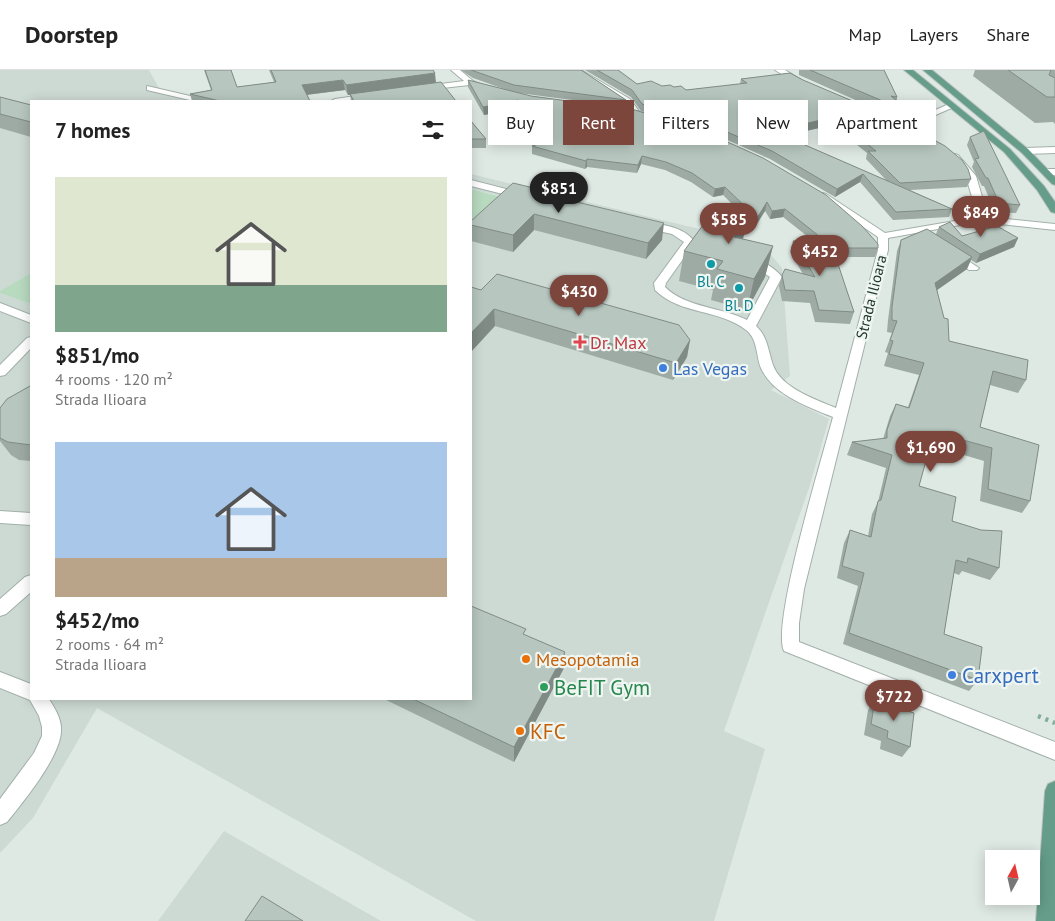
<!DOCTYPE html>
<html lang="en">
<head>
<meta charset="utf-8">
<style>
  :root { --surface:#fff; --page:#f6f6f6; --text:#222; --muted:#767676; --line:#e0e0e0; --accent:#7c463c }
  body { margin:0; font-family:"PT Sans",sans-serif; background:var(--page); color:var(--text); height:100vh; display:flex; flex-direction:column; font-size:19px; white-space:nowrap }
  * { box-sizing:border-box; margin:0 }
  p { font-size:16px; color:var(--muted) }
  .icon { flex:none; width:28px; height:28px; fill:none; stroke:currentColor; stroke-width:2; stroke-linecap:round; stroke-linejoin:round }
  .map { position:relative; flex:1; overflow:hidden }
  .details { position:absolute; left:30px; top:30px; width:442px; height:600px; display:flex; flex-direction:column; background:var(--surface); border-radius:0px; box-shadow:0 2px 12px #0003 }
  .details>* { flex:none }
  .hud { position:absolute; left:488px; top:30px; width:475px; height:45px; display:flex; gap:10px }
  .needle { width:32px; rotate:8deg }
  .tools { position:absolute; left:985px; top:780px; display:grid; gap:10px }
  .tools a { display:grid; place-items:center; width:55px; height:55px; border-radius:0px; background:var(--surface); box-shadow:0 2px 12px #0003; font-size:25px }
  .price { position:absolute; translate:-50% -42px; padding:0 11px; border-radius:18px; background:var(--accent); color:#fff; font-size:16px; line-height:32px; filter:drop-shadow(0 1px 2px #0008) }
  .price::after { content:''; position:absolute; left:50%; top:30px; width:15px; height:11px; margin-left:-8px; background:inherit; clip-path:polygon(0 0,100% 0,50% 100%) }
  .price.active { background:#222; color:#fff }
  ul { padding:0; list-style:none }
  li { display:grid; align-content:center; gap:10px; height:265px; padding:0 25px }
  li span { display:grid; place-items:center; height:155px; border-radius:0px; color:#555 }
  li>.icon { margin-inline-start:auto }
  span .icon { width:90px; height:90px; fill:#fffc; stroke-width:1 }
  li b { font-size:21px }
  h2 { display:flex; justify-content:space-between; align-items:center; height:60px; padding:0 25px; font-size:21px }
  .pill { padding:0 18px; border-radius:0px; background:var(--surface); box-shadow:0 2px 12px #0003; font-size:18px; line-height:45px }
  .pill.active { background:var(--accent); color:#fff }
  header { display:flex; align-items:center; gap:30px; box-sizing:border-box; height:70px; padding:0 25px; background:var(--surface); border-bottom:1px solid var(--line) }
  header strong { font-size:24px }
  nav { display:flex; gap:28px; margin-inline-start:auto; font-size:18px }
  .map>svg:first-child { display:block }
  .built { fill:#cdd9d3 }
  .green { fill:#b8dabf }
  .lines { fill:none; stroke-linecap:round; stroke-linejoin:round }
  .minor-casing { stroke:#a2b0aa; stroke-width:2 }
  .major-casing { stroke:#bcc3c1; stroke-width:2 }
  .path { stroke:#81ac9a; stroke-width:4.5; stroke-dasharray:3 5; stroke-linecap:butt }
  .minor { fill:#fff; fill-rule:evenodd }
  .major { fill:#659d8a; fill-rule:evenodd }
  .wall { fill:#9daba4; fill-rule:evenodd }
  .shaded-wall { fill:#808b86 }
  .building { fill:#b7c7bf; stroke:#808b86 }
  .culture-dot { fill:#0f9aa8; stroke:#eff6f2; stroke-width:2 }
  .health-dot { fill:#e0444e; stroke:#eff6f2; stroke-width:2 }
  .shop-dot { fill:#3f7fe0; stroke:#eff6f2; stroke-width:2 }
  .food-dot { fill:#e8710a; stroke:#eff6f2; stroke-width:2 }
  .leisure-dot { fill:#2e9e5b; stroke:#eff6f2; stroke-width:2 }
  .labels { text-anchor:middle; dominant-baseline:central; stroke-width:4.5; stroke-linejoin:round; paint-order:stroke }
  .far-culture-label { font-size:15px; fill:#0d838f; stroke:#eff6f2 }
  .far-street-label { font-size:15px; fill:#213830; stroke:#eff6f2 }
  .health-label { font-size:18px; fill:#be3a42; stroke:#eff6f2; text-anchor:start }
  .shop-label { font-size:18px; fill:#366cbe; stroke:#eff6f2; text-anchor:start }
  .food-label { font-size:18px; fill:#c56008; stroke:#eff6f2; text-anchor:start }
  .near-shop-label { font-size:21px; fill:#366cbe; stroke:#eff6f2; text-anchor:start }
  .near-leisure-label { font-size:21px; fill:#27864d; stroke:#eff6f2; text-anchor:start }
  .near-food-label { font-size:21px; fill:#c56008; stroke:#eff6f2; text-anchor:start }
</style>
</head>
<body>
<header>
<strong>Doorstep</strong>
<nav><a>Map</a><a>Layers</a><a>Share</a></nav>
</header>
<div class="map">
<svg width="1055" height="851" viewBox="0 0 1055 851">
  <rect width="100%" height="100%" fill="#dfe9e4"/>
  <path class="built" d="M0,0H149L159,18L210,31H31V203L0,221Z
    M471,104L762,174L782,198L790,306L771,320L829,349L809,418L724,661L765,679L714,851H476L97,638L33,748L0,783V223L31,234V629H471V159L505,127L471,119Z
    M224,761L381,851H158Z"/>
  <path class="green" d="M471,119L505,128L471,159Z
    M31,203V234L0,223V221Z"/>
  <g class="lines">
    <defs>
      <path id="minor" d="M451,0H460L473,11L490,19L486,21L469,15L425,20L421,18L425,16L464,11Z
        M572,0H581L630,29L641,44L634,46L624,33Z
        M775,0H785L806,13L799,15Z
        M147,16L203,29L207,31H194L147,20Z
        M370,24H373V28L350,31H331L335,29Z
        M949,34L956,36L906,58L899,56Z
        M1055,77V83L1025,84L1021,81L1025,78Z
        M955,84L958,85L976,106L988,147L1055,154V160L992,153H971L888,168V180L804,519L799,553V572L1055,672V690L784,581C771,554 823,385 833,347C808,337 773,325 761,298C756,286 758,269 746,260C720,239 680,245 655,220L654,213L684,172L672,164L641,157L640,155L645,152C663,155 683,156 695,172L666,213L665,217C686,238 722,237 747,250L770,207L746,191L747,189C759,187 775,198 782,207L756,256C768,267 768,281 773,295C781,318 815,329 836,338L878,180V167L818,126L823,123L826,124L885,163L978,147L966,107L950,87Z
        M1047,99H1055V105L1044,104L1042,102Z
        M471,110L526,124L528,126L523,129L471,116Z
        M952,182L956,183L979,198L977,200H969L948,187L947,185Z
        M0,233L31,245V253L0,241Z
        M31,267V278L5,305L0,306V295L27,268Z
        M0,441L31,443V455L0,453Z
        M31,505V522L6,544L0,546V529L25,507Z
        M0,602L31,614V629H49C54,637 61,648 61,658C63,684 23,732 7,752L0,755V729L34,683L42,666V657L39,646L30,630L0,618Z"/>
      <path id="major" d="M904,0H913L1010,79L1044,116L1055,132V143L1051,142L1037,120L1004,82Z
        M923,0H932L1028,79L1055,107V115L1052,114L1022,83Z
        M1055,711V851H1036L1045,721L1048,714Z"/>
    </defs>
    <use href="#minor" class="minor-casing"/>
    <use href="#major" class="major-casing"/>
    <path class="path" d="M1038,646L1055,653"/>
    <use href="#minor" class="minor"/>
    <use href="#major" class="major"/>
  </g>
  <path class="wall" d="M204,0H231L237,17L274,12L269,0H433L436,13L456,31H351L350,25H348L345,20L307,25L310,31H192L190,24L211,20Z
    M461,0H581L626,30L625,37L519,23L878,178L875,187H835L854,242L850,254L815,252L810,233L782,231L779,216L782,205L803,204L790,182L793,171L812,170L783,147L770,149L765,141L755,157L747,149L743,169L773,176L765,207L747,240L711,230L713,220L679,211L684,181L745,147L723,125L713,127L691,112L665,100L641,94L637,103L587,97L585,99L532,84V76L547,72L518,38L484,45L468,17V10L507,20L473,8Z
    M585,0H618L637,14L674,17L686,20L740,14L741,9L790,3L971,109L967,117L910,120L952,139L949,147L893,150L860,112L835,127L770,89L707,61L641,41L631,27ZM832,55L867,83L866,89L886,110L784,66Z
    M799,0H884L897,27V30L908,40L905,50L903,51L799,5Z
    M975,0H1055V54L1053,52L1035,53L973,6Z
    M0,27L31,35V67L0,58Z
    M471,51L486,69V78H471Z
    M970,67L1020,135L1016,143L995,142L984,116H982L972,97L974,92L967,75Z
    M555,127L662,170L646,189L534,160L513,182L471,171V151Z
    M939,157L962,166L1018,168L1014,177L976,193L971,190L967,199L937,220L949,271L1026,310L1018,323L990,315L980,357L1030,431L1022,443L980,431L984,391L930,375L919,416L999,498L990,510L962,501L959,505L954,503L944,564L978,610L969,621L843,574L858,516L837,508L844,473L850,460L868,466L872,444L878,432L886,398L847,385L852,372L883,369L890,346L896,334L908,337L919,305L884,296L888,283L885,282L892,263L887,262L888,250L897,181L901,170L936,164Z
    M481,220L690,270L687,287L673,310L495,256Z
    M31,316V391L19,390L11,385L0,371V338Z
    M526,565L564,598L514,692L384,629H471Z
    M875,630L910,677L902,687L880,679L881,671L864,665L868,640Z"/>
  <path class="shaded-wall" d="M435,3L436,13L348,25L346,15Z
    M343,10L345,20L304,25L302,15Z
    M518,30V38L484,45L483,37Z
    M908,40L905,50L903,51L906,41Z
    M834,47L832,55L771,69L773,61Z
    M642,86L641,94L637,103L638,95Z
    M587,89V97L585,99L586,91Z
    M863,104L860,112L835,127L837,119Z
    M725,117L723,125L713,127L715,119Z
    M767,132L765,141L755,157L757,148Z
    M785,139L783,147L770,149L772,141Z
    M534,144V160L513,182V165Z
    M748,147L741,177L734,167Z
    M664,153L662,170L646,189L648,173Z
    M1018,168L1014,177L976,193L980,184Z
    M773,176L765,207L747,240L754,209Z
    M972,187L967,199L930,225L935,213Z
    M494,239L495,256L471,282V263Z
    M690,270L687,287L673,310L676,293Z
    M565,582L564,598L514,692V677Z"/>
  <path class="building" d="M205,0H231L237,17L276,12L271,0H433L435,3L346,15L343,10L302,15L310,31H220L190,24L212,20Z
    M471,0H581L626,30L514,15Z
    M597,0H618L637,14L651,11L662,16L670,15L674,17L681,16L686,20L747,13L741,9L790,3L803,10L902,52L945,76L962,90L968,99L971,109L900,113L868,81H876L834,47L773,61L952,139L896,142L863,104L837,119L772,81L708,54L642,34L632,20Z
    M810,0H884L897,27L891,26L908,40L906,41Z
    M1008,0H1051L1049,5L1055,8V27H1047Z
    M468,10L531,26L635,40L701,60L763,88L826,125L862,156L878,174V178H835L829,174L826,169L824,170L785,139L772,141L767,132L757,148L725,117L715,119L692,103L666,92L642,86L638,95L587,89L586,91L532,76L552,70L518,30L483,37Z
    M441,12L456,31H354L350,24Z
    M0,27L31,35V52L0,44Z
    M471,51L486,69H471Z
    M984,61L1020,135L999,133L988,108H986L975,89L979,88L970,67Z
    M513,113L555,123L552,126L664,153L648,173L534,144L513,165L471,155V151Z
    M714,140L748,147L734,167L773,176L754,209L717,199L723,191L684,181Z
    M950,152L962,166L997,156L1018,168L980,184L939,157Z
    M927,159L972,187L935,213L944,248L948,249L949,271L1028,290L1026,310L993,301L980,357L1039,375L1030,431L988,419L992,378L934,362L919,416L956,427L952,451L981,460L1002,461L999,498L968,488L967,493L956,490L944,564L982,577L978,610L849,563L864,503L842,496L850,460L871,467L878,431L881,430L892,385L852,372L887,368V360L896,334L909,338L924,293L889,284L893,271L890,270L897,251L892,250V237L901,170Z
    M826,169L833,179L854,242L819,240L814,221L785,220L782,205L785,199L815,207L793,171Z
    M497,204L679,255L690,270L676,293L494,239L471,263V217L481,220Z
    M30,316H31V375L8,372L0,368V338L7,329Z
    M471,536L526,559L523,564L565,582L514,677L413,629H471Z
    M875,630L914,643L910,677L887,668L888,661L871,654Z
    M262,826L303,851H245Z"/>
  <g class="culture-dot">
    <circle cx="711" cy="194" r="5"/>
    <circle cx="739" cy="218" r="5"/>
  </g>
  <path class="health-dot" d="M577.5 264.5h5v5h5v5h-5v5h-5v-5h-5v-5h5z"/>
  <g class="shop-dot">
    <circle cx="663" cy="298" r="5"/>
    <circle cx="952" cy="605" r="5"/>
  </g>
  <g class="food-dot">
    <circle cx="526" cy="589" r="5"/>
    <circle cx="520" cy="661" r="5"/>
  </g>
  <circle class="leisure-dot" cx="544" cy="617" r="5"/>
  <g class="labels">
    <g class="far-culture-label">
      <text x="711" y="211">Bl. C</text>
      <text x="739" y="235">Bl. D</text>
    </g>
    <g class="far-street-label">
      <text transform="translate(871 227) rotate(-76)">Strada Ilioara</text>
    </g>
    <g class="health-label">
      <text x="590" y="272">Dr. Max</text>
    </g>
    <g class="shop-label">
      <text x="673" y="298">Las Vegas</text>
    </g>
    <g class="food-label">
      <text x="536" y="589">Mesopotamia</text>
    </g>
    <g class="near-shop-label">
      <text x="962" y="605">Carxpert</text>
    </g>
    <g class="near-leisure-label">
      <text x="554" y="617">BeFIT Gym</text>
    </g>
    <g class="near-food-label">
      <text x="530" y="661">KFC</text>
    </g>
  </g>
</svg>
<div class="tools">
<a><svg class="needle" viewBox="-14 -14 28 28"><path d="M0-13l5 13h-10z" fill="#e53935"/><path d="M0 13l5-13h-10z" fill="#767676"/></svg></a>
</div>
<b class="price active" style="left:559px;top:144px">$851</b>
<b class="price" style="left:981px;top:168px">$849</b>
<b class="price" style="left:729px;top:175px">$585</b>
<b class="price" style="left:820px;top:207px">$452</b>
<b class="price" style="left:579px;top:247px">$430</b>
<b class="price" style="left:931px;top:403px">$1,690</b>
<b class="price" style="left:894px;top:652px">$722</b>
<div class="hud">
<a class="pill">Buy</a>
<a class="pill active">Rent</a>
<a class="pill">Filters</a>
<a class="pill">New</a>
<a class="pill">Apartment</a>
</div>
<section class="details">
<h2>7 homes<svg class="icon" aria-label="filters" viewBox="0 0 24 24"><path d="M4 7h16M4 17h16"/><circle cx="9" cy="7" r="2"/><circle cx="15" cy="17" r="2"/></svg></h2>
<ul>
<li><span style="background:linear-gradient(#dfe7d0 70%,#7fa58c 0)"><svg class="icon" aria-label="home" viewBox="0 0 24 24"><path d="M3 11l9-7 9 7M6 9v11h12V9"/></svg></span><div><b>$851/mo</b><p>4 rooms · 120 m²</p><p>Strada Ilioara</p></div></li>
<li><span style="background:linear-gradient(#a9c7e8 75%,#b9a48a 0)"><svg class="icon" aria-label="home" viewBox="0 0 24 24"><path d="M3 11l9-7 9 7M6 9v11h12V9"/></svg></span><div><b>$452/mo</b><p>2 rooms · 64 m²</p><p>Strada Ilioara</p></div></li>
</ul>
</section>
</div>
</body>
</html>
